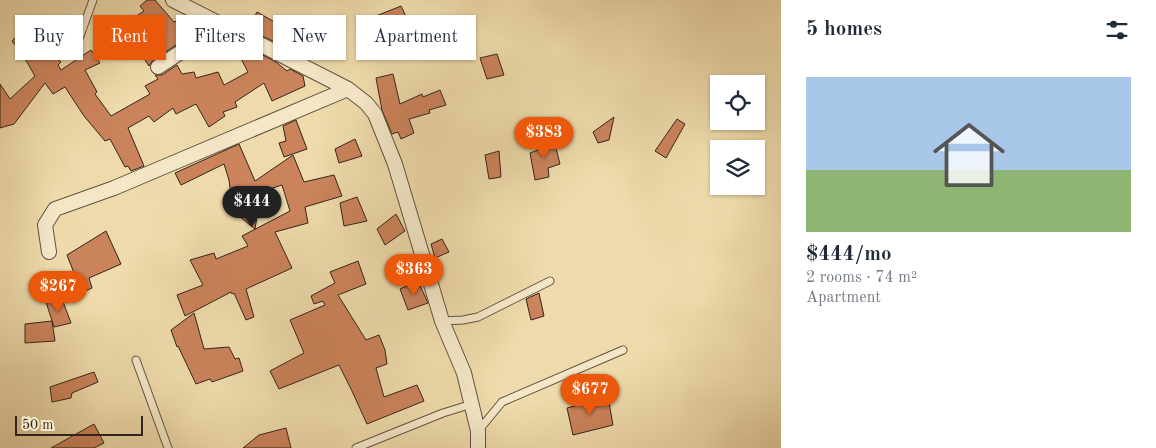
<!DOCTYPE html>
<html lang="en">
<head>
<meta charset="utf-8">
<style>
  :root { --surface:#fff; --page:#f2f2f3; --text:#1f2937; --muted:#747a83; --line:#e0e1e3; --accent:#ea580c }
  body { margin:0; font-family:"Old Standard TT",serif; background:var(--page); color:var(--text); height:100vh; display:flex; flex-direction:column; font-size:19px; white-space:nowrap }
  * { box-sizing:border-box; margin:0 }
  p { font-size:16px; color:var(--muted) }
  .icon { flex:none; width:28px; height:28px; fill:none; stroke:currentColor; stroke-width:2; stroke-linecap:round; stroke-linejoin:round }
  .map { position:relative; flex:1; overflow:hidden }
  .sheet { display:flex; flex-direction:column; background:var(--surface); width:375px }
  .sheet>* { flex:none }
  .banner { position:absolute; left:15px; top:15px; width:475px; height:45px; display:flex; gap:10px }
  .tools { position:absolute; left:710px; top:75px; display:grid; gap:10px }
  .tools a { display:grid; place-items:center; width:55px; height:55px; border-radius:0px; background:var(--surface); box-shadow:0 1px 4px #0004; font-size:25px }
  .scale { position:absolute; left:15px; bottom:12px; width:128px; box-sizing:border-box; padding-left:5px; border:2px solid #33241d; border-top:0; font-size:14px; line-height:18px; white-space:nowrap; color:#33241d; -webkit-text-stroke:4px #f4e7c8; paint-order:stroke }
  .price { position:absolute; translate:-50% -42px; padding:0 11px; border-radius:18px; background:var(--accent); color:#fff; font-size:16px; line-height:32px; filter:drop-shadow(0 1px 2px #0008) }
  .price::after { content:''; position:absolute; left:50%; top:30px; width:15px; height:11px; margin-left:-8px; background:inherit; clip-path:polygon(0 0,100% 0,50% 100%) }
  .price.on { background:#222; color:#fff }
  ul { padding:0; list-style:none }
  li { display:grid; align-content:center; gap:10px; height:265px; padding:0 25px }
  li+li { border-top:1px solid var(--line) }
  li span { display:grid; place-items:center; height:155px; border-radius:0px; color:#555 }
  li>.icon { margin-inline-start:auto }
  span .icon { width:90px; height:90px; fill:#fffc; stroke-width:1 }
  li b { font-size:21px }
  h2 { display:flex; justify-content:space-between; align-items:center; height:60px; padding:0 25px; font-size:21px }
  .chip { padding:0 18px; border-radius:0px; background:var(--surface); box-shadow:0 1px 4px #0004; font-size:18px; line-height:45px }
  .chip.on { background:var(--accent); color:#fff }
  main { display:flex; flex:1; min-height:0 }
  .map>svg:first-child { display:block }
  .building { fill:#cb835b; stroke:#33241d }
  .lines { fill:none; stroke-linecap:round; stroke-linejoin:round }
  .service-casing { stroke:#625240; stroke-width:9 }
  .minor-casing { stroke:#625240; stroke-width:16 }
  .service { stroke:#f4e7c8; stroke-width:7 }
  .minor { stroke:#f4e7c8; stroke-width:14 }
</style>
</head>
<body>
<main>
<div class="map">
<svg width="781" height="448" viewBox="0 0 781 448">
  <rect width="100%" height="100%" fill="#eedaaa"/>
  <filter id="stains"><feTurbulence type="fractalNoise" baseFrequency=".004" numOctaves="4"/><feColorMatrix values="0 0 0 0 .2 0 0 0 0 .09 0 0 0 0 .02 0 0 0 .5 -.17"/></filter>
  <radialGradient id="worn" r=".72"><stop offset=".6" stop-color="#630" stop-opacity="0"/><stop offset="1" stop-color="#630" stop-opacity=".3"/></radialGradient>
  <path class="building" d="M147,0H155L174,22L186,17L190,18L196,32L153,60L149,66L133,42L140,38L129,21L144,11L140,6Z
    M401,6L410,25L383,36L376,16Z
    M257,12L287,29L279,44L248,29Z
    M35,18L44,29L39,33L54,58L55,57L61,62L58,65L61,70L91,50L100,63L85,70L97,92L95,94L111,116L150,94L145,86L158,79L155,75H162L177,65L182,74L194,72L196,78L218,72L224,85L248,72L237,51L241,44L276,62L287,71L290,69L303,76L305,86L272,101L264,83L235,102L237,107L223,112L225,116L209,127L196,104L176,114L173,108L154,122L149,116L128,128L144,166L131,171L128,166L125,167L110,139L105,141L84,116L65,87L53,94L45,83L14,124L0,128V84L10,99L35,76L21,52L12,41Z
    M497,54L504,75L487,79L480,58Z
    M393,74L400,104L422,94L423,97L440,90L446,105L429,110L430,113L409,119L414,133L401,139L398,132L392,134L382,110L376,78Z
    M614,117L609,140L598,143L593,132Z
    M677,119L685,124L666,158L655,151Z
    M296,120L307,149L284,157L279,143L286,141L283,126Z
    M549,137L552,146L555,144L560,164L548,168L549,177L535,180L530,153L538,150L535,143Z
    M355,139L362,156L339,163L335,149Z
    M239,144L255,181L293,155L304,182L334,175L342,196L305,207L308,223L275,232L292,268L246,289L254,317L246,320L234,293L232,294L231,292L185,316L177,295L203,285L190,260L214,253L216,259L248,246L242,236L290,211L282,185L261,192L255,229L230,209L227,199L231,195L229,180L224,164L181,185L175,173Z
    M499,151L501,177L489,179L485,155Z
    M357,197L367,221L344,226L340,203Z
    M396,214L405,231L385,245L377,229Z
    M106,231L121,264L89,278L92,288L77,295L69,275L74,273L67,255Z
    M442,239L449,252L435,258L431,244Z
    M358,261L366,284L338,295L366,340L379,335L385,350L387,364L376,368L384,397L417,385L424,401L367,424L352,391L339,365L279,389L270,371L304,353L290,320L325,305L323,301L314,304L311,296L335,283L330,272Z
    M418,281L428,303L408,310L400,289Z
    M539,293L544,316L531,320L526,299Z
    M62,299L71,323L54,327L46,302Z
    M194,313L204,349L229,347L235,359L239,358L243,371L212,382L210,379L196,384L178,346L177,347L171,330Z
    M52,321L55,341L25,343V324Z
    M94,372L98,382L72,393L71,398L52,402L50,387Z
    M608,397L613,425L573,435L567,408Z
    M94,424L104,443L94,448H51Z
    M286,428L291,448H243L259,435Z"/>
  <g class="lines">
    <defs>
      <path id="service" d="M77,44L93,0
        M442,321L463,320L478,317L550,281
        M136,360L168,448
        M479,430L502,402L623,350
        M356,448L443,413L472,404"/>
      <path id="minor" d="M173,0L348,89L366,103L375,114L395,164L442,321L464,373L478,431V448
        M158,67L222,25
        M49,252L45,225L55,209L114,188L348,89"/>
    </defs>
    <use href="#service" class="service-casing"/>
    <use href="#minor" class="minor-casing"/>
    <use href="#service" class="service"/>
    <use href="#minor" class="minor"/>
  </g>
  <rect width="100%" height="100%" filter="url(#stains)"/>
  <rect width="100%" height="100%" fill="url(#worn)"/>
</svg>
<div class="tools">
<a><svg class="icon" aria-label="locate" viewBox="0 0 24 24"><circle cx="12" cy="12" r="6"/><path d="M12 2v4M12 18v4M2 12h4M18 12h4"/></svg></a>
<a><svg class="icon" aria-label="layers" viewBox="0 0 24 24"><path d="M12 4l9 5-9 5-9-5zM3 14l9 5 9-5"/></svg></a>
</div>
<div class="scale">50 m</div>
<b class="price" style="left:544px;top:159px">$383</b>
<b class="price on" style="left:252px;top:228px">$444</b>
<b class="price" style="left:414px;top:296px">$363</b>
<b class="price" style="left:58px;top:313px">$267</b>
<b class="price" style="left:590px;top:416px">$677</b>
<div class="banner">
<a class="chip">Buy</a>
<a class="chip on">Rent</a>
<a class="chip">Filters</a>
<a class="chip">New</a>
<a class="chip">Apartment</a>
</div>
</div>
<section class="sheet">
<h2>5 homes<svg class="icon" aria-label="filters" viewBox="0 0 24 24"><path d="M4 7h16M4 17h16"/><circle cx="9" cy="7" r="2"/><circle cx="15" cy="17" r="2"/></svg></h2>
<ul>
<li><span style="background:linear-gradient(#a9c7e8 60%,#8fb573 0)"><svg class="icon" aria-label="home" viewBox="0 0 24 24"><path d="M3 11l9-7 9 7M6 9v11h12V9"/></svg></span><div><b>$444/mo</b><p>2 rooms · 74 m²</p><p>Apartment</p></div></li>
</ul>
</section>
</main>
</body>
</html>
